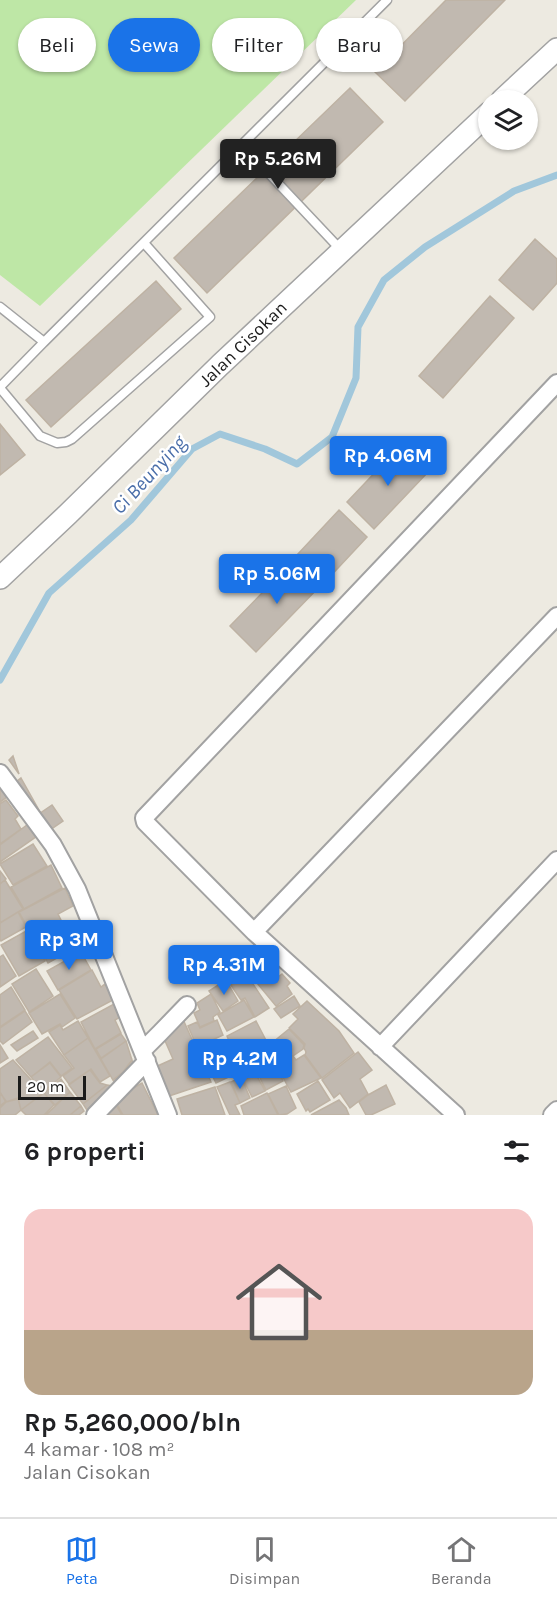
<!DOCTYPE html>
<html lang="id">
<head>
<meta charset="utf-8">
<style>
  :root { --surface:#fff; --page:#f6f6f6; --text:#202124; --muted:#757577; --line:#e0e0e0; --accent:#1a73e8 }
  body { margin:0; font-family:Karla,sans-serif; background:var(--page); color:var(--text); height:100vh; display:flex; flex-direction:column; font-size:22px; white-space:nowrap }
  * { box-sizing:border-box; margin:0 }
  p { font-size:20px; color:var(--muted) }
  .icon { flex:none; width:33px; height:33px; fill:none; stroke:currentColor; stroke-width:2; stroke-linecap:round; stroke-linejoin:round }
  .map { position:relative; height:1115px; overflow:hidden }
  .side { display:flex; flex-direction:column; background:var(--surface); flex:1 }
  .side>* { flex:none }
  .top-card { position:absolute; left:18px; top:18px; width:522px; height:54px; display:flex; gap:12px }
  .fabs { position:absolute; left:478px; top:90px; display:grid; gap:12px }
  .fabs a { display:grid; place-items:center; width:60px; height:60px; border-radius:50%; background:var(--surface); box-shadow:0 2px 4px #0004; font-size:30px }
  .scale { position:absolute; left:18px; bottom:15px; width:68px; box-sizing:border-box; padding-left:6px; border:3px solid #1b1b1b; border-top:0; font-size:16px; line-height:21px; white-space:nowrap; color:#1b1b1b; -webkit-text-stroke:4px #fff; paint-order:stroke }
  .price { position:absolute; translate:-50% -51px; padding:0 14px; border-radius:6px; background:var(--accent); color:#fff; font-size:20px; line-height:39px; filter:drop-shadow(0 2px 3px #0008) }
  .price::after { content:''; position:absolute; left:50%; top:36px; width:18px; height:14px; margin-left:-9px; background:inherit; clip-path:polygon(0 0,100% 0,50% 100%) }
  .price.on { background:#222; color:#fff }
  ul { padding:0; list-style:none }
  li { display:grid; align-content:center; gap:12px; height:318px; padding:0 24px }
  li span { display:grid; place-items:center; height:186px; border-radius:18px; color:#555 }
  li>.icon { margin-inline-start:auto }
  span .icon { width:108px; height:108px; fill:#fffc; stroke-width:1 }
  li b { font-size:26px }
  h2 { display:flex; justify-content:space-between; align-items:center; height:72px; padding:0 24px; font-size:26px }
  .pill { padding:0 21px; border-radius:27px; background:var(--surface); box-shadow:0 2px 4px #0004; font-size:21px; line-height:54px }
  .pill.on { background:var(--accent); color:#fff }
  .dock { display:flex; justify-content:space-around; align-items:center; height:84px; border-top:2px solid var(--line); background:var(--surface); font-size:16px; color:var(--muted) }
  .dock a { display:grid; justify-items:center; gap:3px }
  .dock .on { color:var(--accent) }
  .map>svg:first-child { display:block }
  .grass { fill:#bee7a6 }
  .lines { fill:none; stroke-linecap:round; stroke-linejoin:round }
  .stream { stroke:#a1c7db; stroke-width:7 }
  .building { fill:#c1b9b0; stroke:#beb2a3; stroke-width:1.5 }
  .service-casing { stroke:#a2a2a2; stroke-width:11 }
  .minor-casing { stroke:#a2a2a2; stroke-width:20 }
  .tertiary-casing { stroke:#a2a2a2; stroke-width:24 }
  .service { stroke:#fff; stroke-width:8 }
  .minor { stroke:#fff; stroke-width:16 }
  .tertiary { stroke:#fff; stroke-width:21 }
  .labels { text-anchor:middle; dominant-baseline:central; stroke-width:5; stroke-linejoin:round; paint-order:stroke }
  .street-label { font-size:18px; fill:#1b1b1b; stroke:#fff }
  .water-label { font-size:20px; font-style:italic; fill:#4a6ea9; stroke:#fff }
</style>
</head>
<body>
<div class="map">
<svg width="557" height="1115" viewBox="0 0 557 1115">
  <rect width="100%" height="100%" fill="#edeae1"/>
  <path class="grass" d="M0,0H356L40,306L0,275Z"/>
  <g class="lines">
    <path class="stream" d="M0,680L49,593L131,520L192,449L220,434L265,449L297,464L332,437L356,378L358,327L384,280L425,247L514,191L557,175"/>
  </g>
  <path class="building" d="M446,0H505L405,101L375,72Z
    M350,88L383,122L207,293L174,258Z
    M535,239L557,259V283L533,310L499,280Z
    M156,281L181,309L51,427L26,400Z
    M490,296L514,318L443,398L419,376Z
    M0,424L25,455L0,475Z
    M402,444L429,471L374,529L347,502Z
    M339,510L367,537L325,582L297,555Z
    M297,557L323,583L256,652L230,626Z
    M13,756L19,774L9,760Z
    M21,778L40,812L38,813L16,782Z
    M0,787L7,797L0,802Z
    M6,800L18,816L15,819L21,829L0,844V804Z
    M52,805L63,821L50,830L39,814Z
    M31,822L40,834L0,862V845Z
    M33,844L47,866L13,885L0,864Z
    M51,865L62,888L24,909L11,887Z
    M0,871L6,879L0,884Z
    M5,880L23,909L0,923V884Z
    M65,888L73,906L58,914L75,948L48,963L19,912Z
    M18,912L26,927L1,941L0,939V923Z
    M28,930L45,961L19,976L1,945Z
    M81,952L91,970L58,990L47,971Z
    M256,954L278,977L282,974L290,983L287,986L292,994L276,1006L243,966Z
    M3,955L16,976L0,987V957Z
    M241,966L269,1008L255,1017L245,998L241,1000L226,978Z
    M36,969L53,996L29,1012L12,984Z
    M92,970L101,987L105,984L113,1000L77,1019L59,990Z
    M226,980L238,1001L223,1011L209,991Z
    M11,987L25,1010L0,1027V995Z
    M60,994L75,1018L62,1027L60,1024L42,1034L29,1013Z
    M211,994L220,1012L213,1017L214,1021L200,1027L194,1013L200,1010L197,1003Z
    M294,996L300,1006L281,1018L274,1009Z
    M244,1000L254,1017L227,1031L218,1015Z
    M307,1001L339,1031L354,1053L322,1078L305,1055L306,1052L304,1048L305,1044L289,1028L298,1019L293,1014Z
    M114,1004L120,1017L115,1020L121,1033L95,1049L81,1022Z
    M25,1011L32,1022L3,1044L0,1041V1028Z
    M182,1017L211,1082L163,1098L151,1069L173,1059L162,1034Z
    M217,1020L223,1035L197,1047L188,1026L197,1022L200,1028Z
    M78,1021L88,1038L64,1055L49,1032L60,1025L63,1030Z
    M256,1021L271,1050L248,1063L249,1066L235,1074L223,1050L226,1048L224,1043L229,1041L227,1036Z
    M289,1029L304,1045L303,1049L293,1056L296,1060L304,1055L321,1078L291,1092L274,1061L278,1058L276,1052L277,1051L272,1043Z
    M33,1031L38,1038L17,1051L11,1045Z
    M121,1034L126,1041L101,1058L96,1049Z
    M48,1037L72,1068L61,1076L50,1062L31,1077L16,1060Z
    M88,1038L110,1076L100,1082L91,1069L69,1084L63,1076L74,1068L64,1055Z
    M126,1041L132,1060L123,1072L113,1080L101,1059Z
    M218,1042L235,1074L216,1083L199,1050Z
    M0,1045L8,1058L0,1063Z
    M358,1052L372,1070L360,1079L368,1094L350,1108L340,1093L334,1098L322,1080Z
    M271,1056L283,1081L266,1090L253,1064Z
    M13,1060L43,1093L21,1110L18,1098L6,1102L0,1092V1069Z
    M132,1060L134,1068L116,1085L113,1080L123,1072Z
    M50,1063L61,1077L43,1092L31,1077Z
    M252,1067L265,1091L252,1097L240,1073Z
    M90,1070L100,1083L107,1085L83,1104L69,1085Z
    M241,1077L250,1098L240,1103L231,1082Z
    M61,1079L70,1092L55,1105L44,1093Z
    M318,1081L330,1100L310,1112L308,1109L306,1111L297,1094Z
    M230,1082L240,1103L235,1105L240,1115H230L217,1087Z
    M142,1083L158,1115H123L114,1099Z
    M107,1085L113,1086L87,1110L83,1104Z
    M386,1085L395,1104L371,1115H366L359,1102L368,1095Z
    M286,1086L296,1108L287,1114L279,1115L268,1094Z
    M215,1087L225,1115H182L177,1099Z
    M70,1092L81,1106L70,1115H46Z
    M0,1093L6,1101L0,1106Z
    M44,1093L54,1105L44,1115H26L21,1110Z
    M267,1093L278,1115H244L241,1106Z
    M18,1099L21,1110L15,1115H0V1108L6,1102Z
    M113,1100L122,1115H103Z
    M339,1100L346,1108L349,1115H311Z
    M81,1106L84,1111L79,1115H70Z"/>
  <g class="lines">
    <defs>
      <path id="service" d="M242,145L341,250
        M0,307L44,342L387,0
        M0,387L44,342
        M0,388L40,436L57,443L66,442L72,439L210,317L144,243"/>
      <path id="minor" d="M0,773L53,845L77,889L168,1115
        M254,932L557,616
        M380,1047L557,860
        M143,1050L160,1033L187,1005
        M95,1115L147,1061
        M456,1115L254,932L145,822L144,818L557,383
        M552,1115L557,1110"/>
      <path id="tertiary" d="M502,100L557,49
        M0,578L68,514L220,365L489,113"/>
    </defs>
    <use href="#service" class="service-casing"/>
    <use href="#minor" class="minor-casing"/>
    <use href="#tertiary" class="tertiary-casing"/>
    <use href="#service" class="service"/>
    <use href="#minor" class="minor"/>
    <use href="#tertiary" class="tertiary"/>
  </g>
  <g class="labels">
    <g class="street-label">
      <text transform="translate(243 344) rotate(-44)">Jalan Cisokan</text>
    </g>
    <g class="water-label">
      <text transform="translate(149 475) rotate(-47)">Ci Beunying</text>
    </g>
  </g>
</svg>
<div class="fabs">
<a><svg class="icon" aria-label="layers" viewBox="0 0 24 24"><path d="M12 4l9 5-9 5-9-5zM3 14l9 5 9-5"/></svg></a>
</div>
<div class="scale">20 m</div>
<b class="price on" style="left:278px;top:190px">Rp 5.26M</b>
<b class="price" style="left:388px;top:487px">Rp 4.06M</b>
<b class="price" style="left:277px;top:605px">Rp 5.06M</b>
<b class="price" style="left:69px;top:971px">Rp 3M</b>
<b class="price" style="left:224px;top:996px">Rp 4.31M</b>
<b class="price" style="left:240px;top:1090px">Rp 4.2M</b>
<div class="top-card">
<a class="pill">Beli</a>
<a class="pill on">Sewa</a>
<a class="pill">Filter</a>
<a class="pill">Baru</a>
</div>
</div>
<section class="side">
<h2>6 properti<svg class="icon" aria-label="filters" viewBox="0 0 24 24"><path d="M4 7h16M4 17h16"/><circle cx="9" cy="7" r="2"/><circle cx="15" cy="17" r="2"/></svg></h2>
<ul>
<li><span style="background:linear-gradient(#f6c9c9 65%,#b9a48a 0)"><svg class="icon" aria-label="home" viewBox="0 0 24 24"><path d="M3 11l9-7 9 7M6 9v11h12V9"/></svg></span><div><b>Rp 5,260,000/bln</b><p>4 kamar · 108 m²</p><p>Jalan Cisokan</p></div></li>
</ul>
</section>
<nav class="dock">
<a class="on"><svg class="icon" aria-label="map" viewBox="0 0 24 24"><path d="M3 6l6-2 6 2 6-2v14l-6 2-6-2-6 2zM9 4v14M15 6v14"/></svg>Peta</a>
<a><svg class="icon" aria-label="saved" viewBox="0 0 24 24"><path d="M7 4h10v16l-5-4-5 4z"/></svg>Disimpan</a>
<a><svg class="icon" aria-label="home" viewBox="0 0 24 24"><path d="M3 11l9-7 9 7M6 9v11h12V9"/></svg>Beranda</a>
</nav>
</body>
</html>
